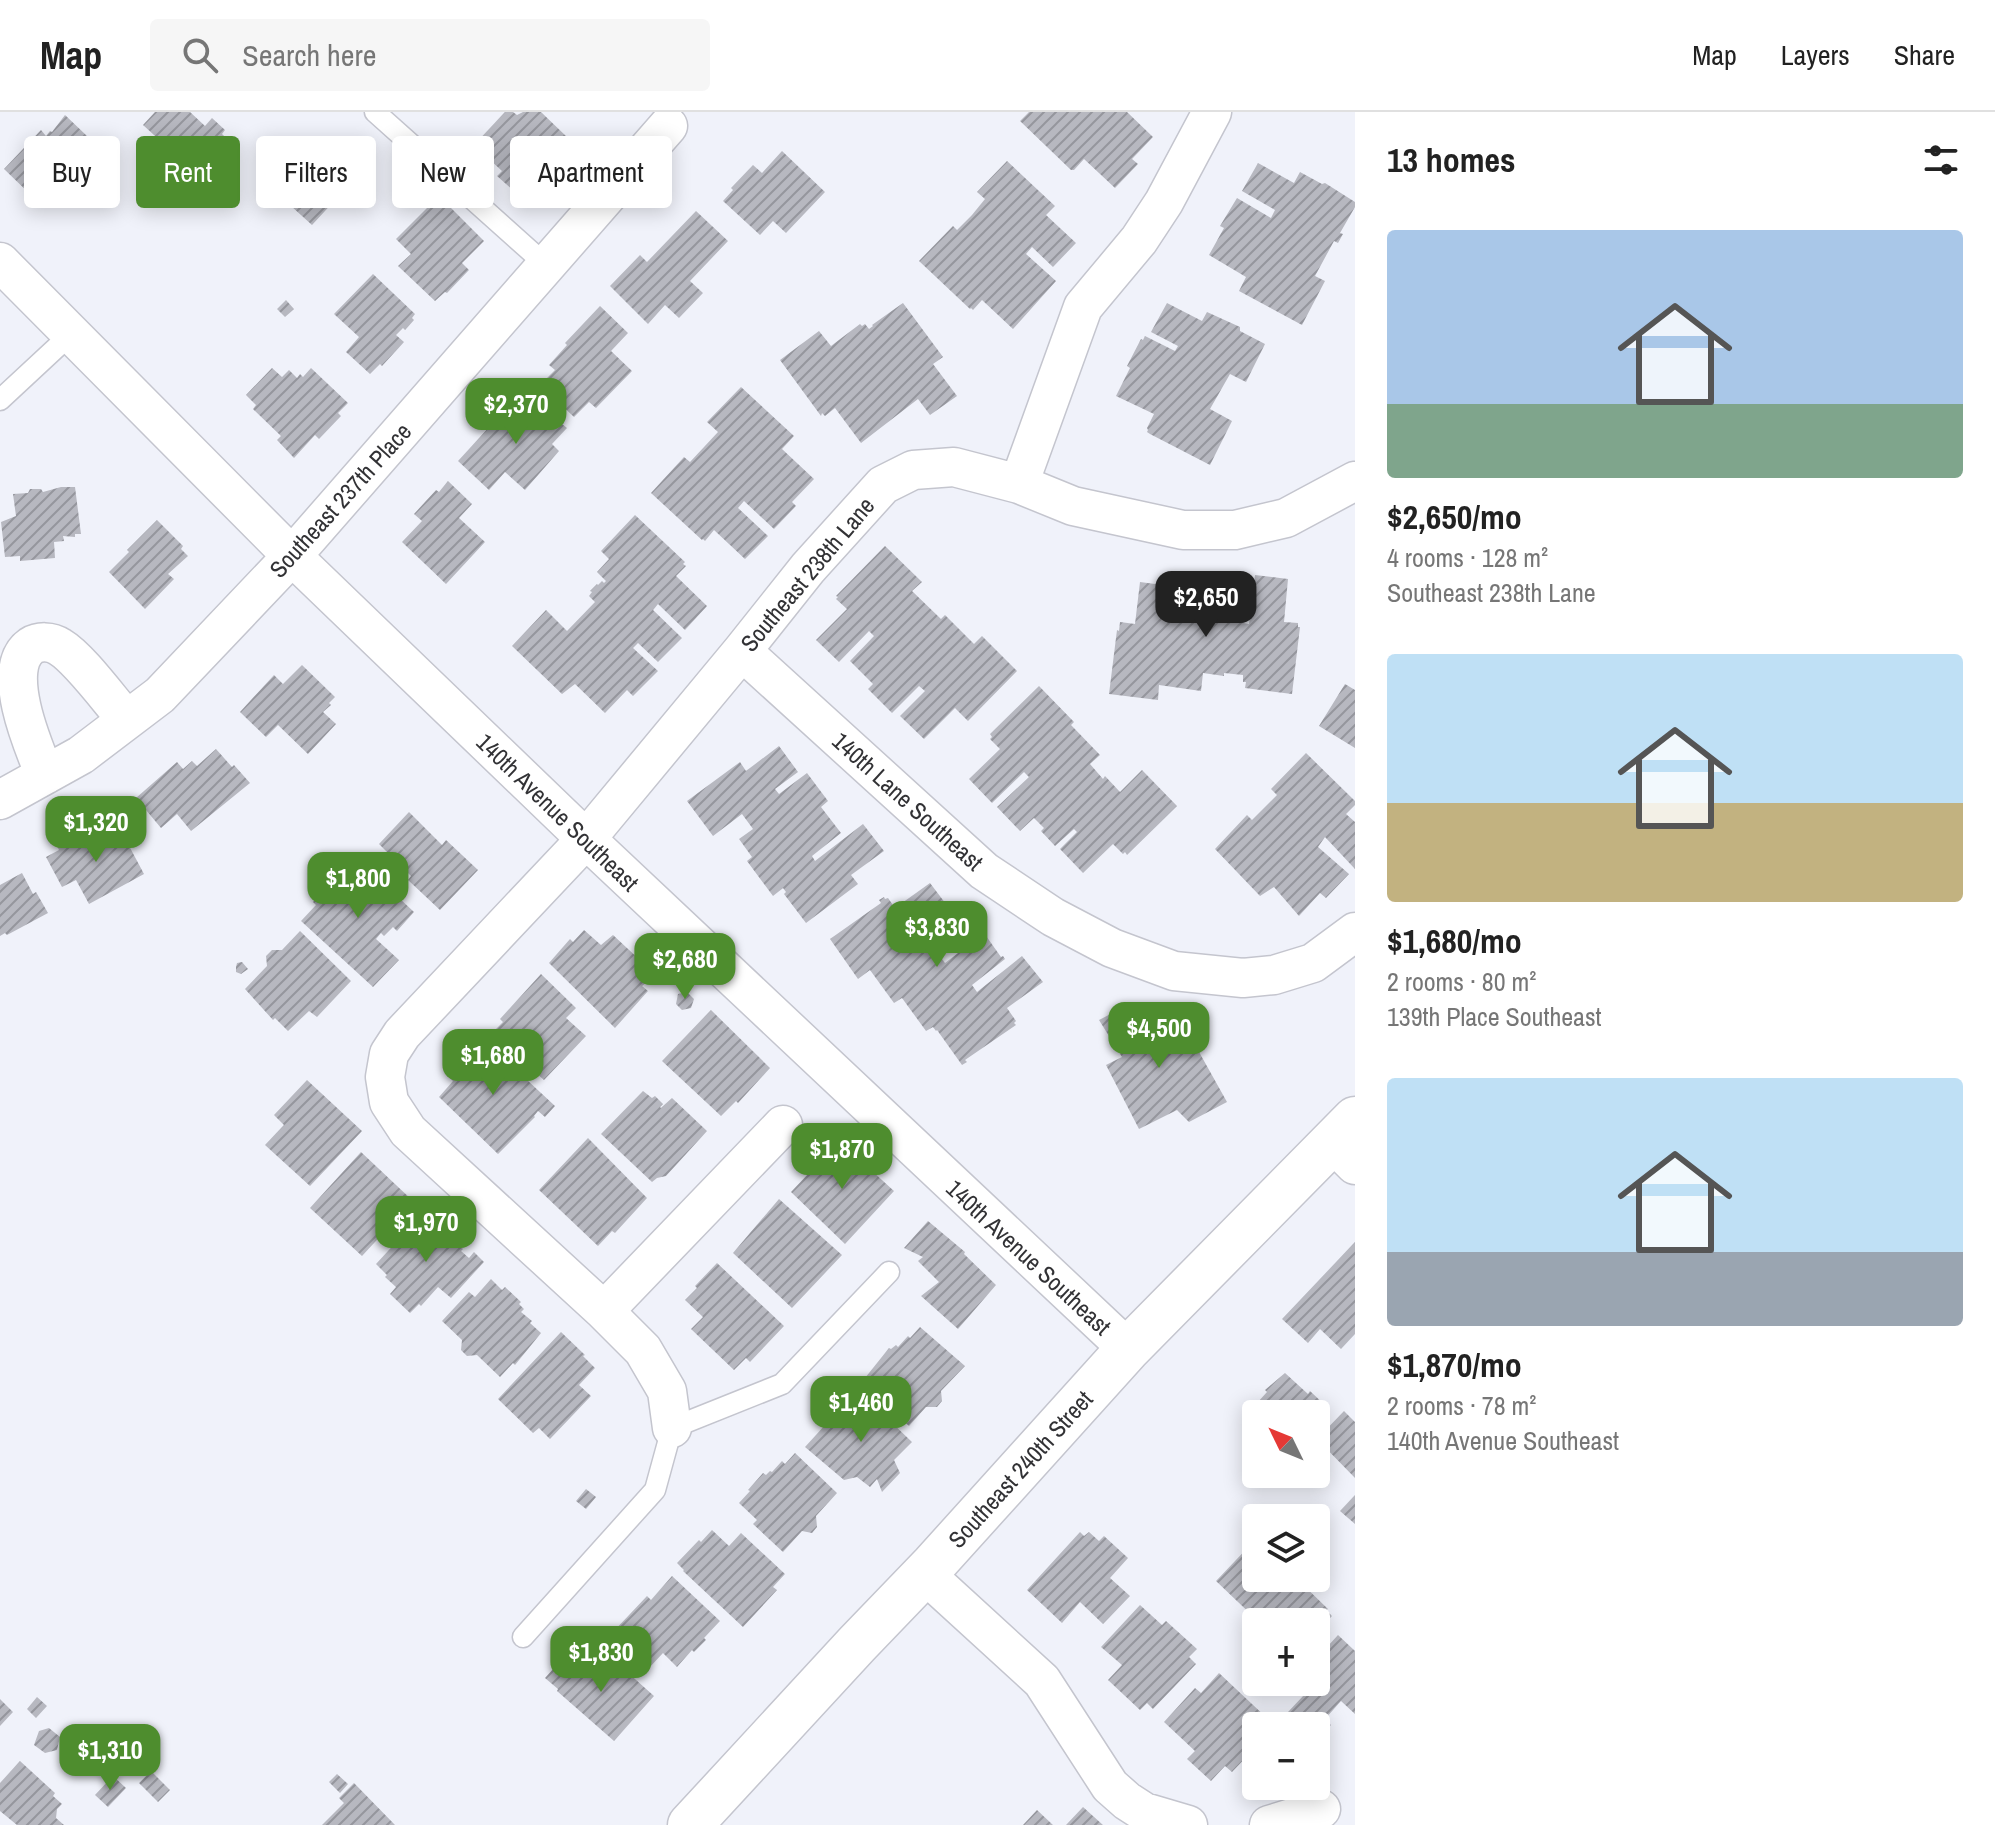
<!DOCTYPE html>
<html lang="en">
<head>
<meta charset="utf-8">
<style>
  :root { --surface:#fff; --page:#f6f6f6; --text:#222; --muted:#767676; --line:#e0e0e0; --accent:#4e8d2e }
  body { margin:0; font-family:"Archivo Narrow",sans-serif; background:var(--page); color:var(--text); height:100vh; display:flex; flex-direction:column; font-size:30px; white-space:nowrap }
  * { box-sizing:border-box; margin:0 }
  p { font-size:26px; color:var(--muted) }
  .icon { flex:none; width:44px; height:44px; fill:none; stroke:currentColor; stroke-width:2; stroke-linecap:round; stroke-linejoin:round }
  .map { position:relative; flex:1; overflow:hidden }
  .details { display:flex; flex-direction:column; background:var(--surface); width:640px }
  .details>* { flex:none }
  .hud { position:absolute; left:24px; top:24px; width:760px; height:72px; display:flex; gap:16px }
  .needle { width:52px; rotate:313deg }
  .buttons { position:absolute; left:1242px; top:1288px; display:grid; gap:16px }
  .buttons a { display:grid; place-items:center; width:88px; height:88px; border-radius:8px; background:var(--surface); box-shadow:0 4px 20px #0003; font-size:40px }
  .price { position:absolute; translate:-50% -68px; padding:0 18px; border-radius:16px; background:var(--accent); color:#fff; font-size:26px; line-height:52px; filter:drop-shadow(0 2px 4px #0008) }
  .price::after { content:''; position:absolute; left:50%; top:48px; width:24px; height:18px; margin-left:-12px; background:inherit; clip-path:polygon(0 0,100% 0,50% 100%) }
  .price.selected { background:#222; color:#fff }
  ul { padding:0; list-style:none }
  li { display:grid; align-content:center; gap:16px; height:424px; padding:0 32px }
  li span { display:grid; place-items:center; height:248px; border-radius:8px; color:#555 }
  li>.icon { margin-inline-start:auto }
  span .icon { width:144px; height:144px; fill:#fffc; stroke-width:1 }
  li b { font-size:34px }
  h2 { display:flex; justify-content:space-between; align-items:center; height:96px; padding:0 32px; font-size:34px }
  .chip { padding:0 28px; border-radius:8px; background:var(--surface); box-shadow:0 4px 20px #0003; font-size:28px; line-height:72px }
  .chip.selected { background:var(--accent); color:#fff }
  header { display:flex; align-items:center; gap:48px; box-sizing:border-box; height:112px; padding:0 40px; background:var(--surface); border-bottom:2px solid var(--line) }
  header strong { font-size:38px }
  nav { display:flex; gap:44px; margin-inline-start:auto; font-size:28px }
  .search { width:560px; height:72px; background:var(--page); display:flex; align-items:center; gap:20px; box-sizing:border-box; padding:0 28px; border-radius:8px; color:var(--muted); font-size:30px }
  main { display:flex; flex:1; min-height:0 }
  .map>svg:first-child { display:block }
  .building { fill:url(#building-hatch) }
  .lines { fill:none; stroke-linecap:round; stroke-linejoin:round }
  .lane-casing { stroke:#c4c5ce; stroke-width:23 }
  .street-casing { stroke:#c4c5ce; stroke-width:41 }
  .secondary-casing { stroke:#c4c5ce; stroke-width:47 }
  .lane { stroke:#fff; stroke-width:20 }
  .street { stroke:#fff; stroke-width:38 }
  .secondary { stroke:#fff; stroke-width:44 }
  .labels { text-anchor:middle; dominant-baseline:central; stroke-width:6; stroke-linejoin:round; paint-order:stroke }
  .street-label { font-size:24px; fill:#323235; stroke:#fff }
</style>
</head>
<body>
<header>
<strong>Map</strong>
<div class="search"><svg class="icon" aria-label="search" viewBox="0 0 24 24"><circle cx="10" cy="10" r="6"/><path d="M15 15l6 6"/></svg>Search here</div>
<nav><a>Map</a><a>Layers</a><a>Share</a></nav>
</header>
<main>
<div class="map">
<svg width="1355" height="1713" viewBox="0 0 1355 1713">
  <defs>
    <pattern id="building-hatch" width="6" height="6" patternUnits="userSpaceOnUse" patternTransform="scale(2)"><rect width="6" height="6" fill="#b7b8c0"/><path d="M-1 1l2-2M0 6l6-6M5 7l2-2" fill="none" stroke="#95969d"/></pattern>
  </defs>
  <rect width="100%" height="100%" fill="#f0f2fa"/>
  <path class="building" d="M155,0H190L205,14L212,6L225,18L222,22L240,39L226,53L230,57L211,78L203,72L197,79L186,70L193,63L163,35L165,33L143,13Z
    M505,0H513L517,3L523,0H541L568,26L557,37L559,39L538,61L534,57L514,79L497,64L502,59L474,33Z
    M1029,0H1127L1153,25L1132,47L1138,52L1115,76L1084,47L1074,58H1071L1020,9Z
    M65,3L109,45L63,93L42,73L32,84L4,57L41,18L46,24L50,19L52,20Z
    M297,26L316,43L314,45L319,49L336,30L371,65L343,92L337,86L312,113L291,94L294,91L277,76L283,69L269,57Z
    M782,39L825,80L786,121L773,109L760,123L723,89L733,78L731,76L753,53L762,61Z
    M1007,49L1055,94L1046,103L1076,131L1053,155L1032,135L1026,142L1056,169L1013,217L982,188L973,198L971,196L970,197L919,149L953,114L957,118L972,103L985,87L977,80Z
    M1258,51L1294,71L1300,60L1322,72L1325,71L1355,90V95L1340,121L1343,122L1338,131L1334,129L1315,164L1325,169L1302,213L1239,179L1246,165L1209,143L1224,116L1220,114L1237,86L1271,106L1275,98L1242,79Z
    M439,84L484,129L462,151L469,158L447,181L445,180L435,189L398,154L411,142L396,127Z
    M696,99L728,129L690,169L703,181L679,206L665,193L648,212L610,174L640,143L647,150Z
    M373,162L415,202L412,206L414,208L405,218L403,216L396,223L404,230L382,254L380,252L370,262L346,240L359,225L334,202Z
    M286,188L294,197L285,205L277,197Z
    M903,191L943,245L933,252L957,284L930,303L918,287L861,331L835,296L825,304L822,301L821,304L780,248L819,219L831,234L860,212L862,214L865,212L869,217L873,214L872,213Z
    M1167,191L1202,209L1207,200L1240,215V219L1265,232L1246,270L1230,262L1210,297L1232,309L1210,353L1150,322L1147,320L1148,318L1147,316L1154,302L1116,284L1130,256L1127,254L1141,227L1143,228L1145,224L1175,239L1178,234L1151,220Z
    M600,194L628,221L611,239L632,259L596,296L589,290L574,305L540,273L555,258L549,253L567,233L565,231Z
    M272,256L282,265L289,258L297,266L300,262L303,265L311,256L348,291L338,301L341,304L319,327L315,323L294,346L277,328L281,324L253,297L256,293L246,283Z
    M741,275L794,324L782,337L814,367L792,390L796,394L774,417L744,389L738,396L768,424L745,447L714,418L705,429L703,427L702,428L651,381L684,345L690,350L718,320L707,310Z
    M533,284L564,311L562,312L567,316L552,332L559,339L525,378L505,360L489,378L458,349L492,312L498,318L506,311L501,307L513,294L519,300Z
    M448,369L472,392L459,406L485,430L446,472L402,430L422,409L414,402L436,378L439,380Z
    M61,375H75L81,422H75V425L63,424L64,429L54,430L55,446L20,449V444L5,445L1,410L16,404L13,382L28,381L30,377H41L43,380Z
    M635,403L685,450L683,452L686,454L676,464L707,494L685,518L658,492L653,498L682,526L658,550L638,531L633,536L658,559L633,584L627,578L605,601L575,572L562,582L512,534L546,498L567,519L595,490L589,484L592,480L590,479L597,472L598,473L602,469L604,471L606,469L597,460L609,447L601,439Z
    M157,408L183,434L181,437L188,444L168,462L174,467L145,497L109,460L129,440L127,438Z
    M885,434L922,470L912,479L941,507L945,503L974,532L982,524L1017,559L968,609L955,596L924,627L900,604L925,579L919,574L892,601L868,577L873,572L850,549L874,524L869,519L839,550L816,528L847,497L836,487L838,485L836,484Z
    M1255,463L1288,467L1284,510L1298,511V515H1300L1292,582L1245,576L1246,570H1243V563L1224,561V564L1203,561L1201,579L1159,573L1158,588L1109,582L1117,518L1119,519L1120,510L1135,512L1140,470L1170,474L1171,467L1204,471L1199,512L1205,513L1209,483L1212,484L1214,468L1248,472L1243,511L1249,512Z
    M302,553L335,585L329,591L331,593L323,600L336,612L308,642L278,613L266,625L240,600L274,563L283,572Z
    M1345,572L1355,578V636L1319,614Z
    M1039,574L1074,610L1071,613L1100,643L1090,652L1103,667L1105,664L1120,680L1142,658L1177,694L1127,743L1125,740L1123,742L1113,732L1083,761L1060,737L1077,720L1074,717L1055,734L1041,719L1044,716L1034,706L1020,719L997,695L1029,665L1024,660L992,691L969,667L1000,637L990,627L992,625L990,622Z
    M779,634L798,660L775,677L779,682L807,661L828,689L821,695L841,721L812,744L815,749L863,712L884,739L851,763L858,772L806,811L784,782L786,780L783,776L773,784L747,749L752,745L739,727L753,717L742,702L713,724L687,689L740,650L746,659Z
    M216,637L232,655L234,653L250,671L191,719L177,702L161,716L136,686L177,650L183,657L192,649L197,654Z
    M1306,641L1355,689V693L1346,702L1355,710V757L1325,725L1318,735L1349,762L1326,786L1320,781L1299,804L1274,775L1260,784L1215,737L1247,703L1252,708L1277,683L1271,677Z
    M409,700L442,733L446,728L478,758L440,798L408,768L411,764L379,732Z
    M119,715L144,762L89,792L76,768L62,775L46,745L59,738L57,734L88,718L93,729Z
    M362,752L383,771L385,769L400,783L398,785L414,800L397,819L393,815L384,824L381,821L376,827L399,848L373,875L301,809L316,793L313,790L322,780L319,777L336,757L341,761L345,757L350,761L354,757L356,759Z
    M22,761L33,782L36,780L48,801L7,823L5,821L0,824V773Z
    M930,771L949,796L954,792L973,819L943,842L942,841L939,843L945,851L984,821L1001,845L1003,844L1005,847L972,873L977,880L1022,844L1043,870L1007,896L1016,909L1014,911L1016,913L965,948L967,950L962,953L937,918L936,919L933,915L926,919L902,886L894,891L870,858L858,867L830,827L881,791L879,788L884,785L885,787L888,786L895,796Z
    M584,818L601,833L613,823L656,863L642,874L648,879L615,916L549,851L570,827L573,830Z
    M300,819L351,869L317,905L309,899L288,919L275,906L273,908L245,877L267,854L266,844L272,838H282Z
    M242,850L248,857L241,862L236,860V855L237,851Z
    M541,862L576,896L566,906L586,924L544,968L491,922L503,910L500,907Z
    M687,880L694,887L691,896L682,898L676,892L678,882Z
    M1128,893L1140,916L1169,901L1187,935L1194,931L1227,990L1189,1010L1177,998L1139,1017L1106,953L1122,945L1099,908Z
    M711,898L770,956L738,991L736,989L721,1004L662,949Z
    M483,927L555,994L545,1005L538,999L534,1004L535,1005L498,1042L439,985L453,969L448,964Z
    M307,968L362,1019L310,1074L265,1033L284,1013L274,1003Z
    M643,979L652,986L655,984L663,992L660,995L661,996L672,986L707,1019L666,1064L657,1066L652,1070L601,1022Z
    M588,1026L647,1086L615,1121L612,1119L598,1134L539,1078Z
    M838,1028L894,1079L845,1132L791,1080L807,1063L804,1060L814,1049L816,1051Z
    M361,1040L413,1089L362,1144L310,1096Z
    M779,1087L842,1143L792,1196L733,1141Z
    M423,1101L439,1116L437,1118L443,1124L446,1120L463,1137L461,1139L469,1146L474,1140L484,1150L451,1186L438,1175L421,1194L419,1192L410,1201L390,1182L396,1175L385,1165L387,1163L376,1152Z
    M928,1109L965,1140L964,1142L996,1173L958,1217L921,1184L939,1170L918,1149L923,1145L904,1136Z
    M1355,1130V1222L1341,1237L1320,1217L1308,1231L1282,1207Z
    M717,1151L784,1214L750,1250L746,1246L734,1258L691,1217L703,1205L685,1188L697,1176L695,1174Z
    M491,1167L502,1178L505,1175L521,1190L519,1192L524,1197L521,1200L532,1209L530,1211L541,1221L515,1253L513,1251L500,1265L477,1243L467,1244L461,1238L462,1228L442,1209L469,1180L475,1185Z
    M920,1215L965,1254L941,1279L942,1289L937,1295H926L909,1314L878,1286L883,1281L865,1266L889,1236L891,1237L896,1233L898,1235L908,1224L910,1226Z
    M561,1220L585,1243L583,1244L595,1256L579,1273L591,1284L550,1327L539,1316L533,1321L498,1287Z
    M1285,1261L1308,1282L1310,1279L1328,1296L1323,1301L1328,1306L1316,1319V1302H1268L1257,1291L1267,1280L1265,1278Z
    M862,1282L912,1330L894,1348L900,1361L882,1380L877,1367L870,1375L857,1365L844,1368L805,1335L846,1290L854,1289Z
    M1344,1299L1355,1310V1366L1317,1327Z
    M795,1341L837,1381L816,1404L817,1415L812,1421L802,1419L783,1440L753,1412L757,1408L739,1391L750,1379L748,1378L763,1361L766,1363L770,1359L772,1360L782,1349L785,1352Z
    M586,1377L596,1385L586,1397L576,1389Z
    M1355,1383V1412L1340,1399Z
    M712,1418L729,1434L741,1421L785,1462L773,1475L777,1478L743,1515L683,1459L684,1458L677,1451L699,1428L701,1430Z
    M1080,1420L1084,1424L1089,1420L1099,1429L1104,1424L1128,1446L1110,1466L1130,1484L1103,1512L1080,1490L1062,1511L1027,1478Z
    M1254,1429L1256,1431V1466H1296L1328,1497L1326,1498L1332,1504L1316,1521V1510H1259L1216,1469Z
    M672,1464L720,1509L704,1526L706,1528L694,1540L692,1538L677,1555L663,1541L649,1556L612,1521L647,1484L651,1488Z
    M1140,1493L1162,1513L1166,1509L1197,1537L1189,1545L1196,1552L1153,1597L1147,1591L1140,1598L1108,1568L1122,1553L1101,1535Z
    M1338,1523L1355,1539V1602L1341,1589L1325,1607L1331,1613L1316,1629V1614H1299L1301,1612L1288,1600L1304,1583L1296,1576L1301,1570H1316V1547Z
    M569,1539L602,1568L617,1551L654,1584L614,1629L557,1579L558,1577L545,1566Z
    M1219,1561L1269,1608L1263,1614H1256V1622L1246,1633L1252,1639L1232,1660L1225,1654L1211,1669L1187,1647L1195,1639L1164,1610L1195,1576L1201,1581Z
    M37,1585L47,1594L36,1606L27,1597Z
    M0,1587L13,1600L0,1614Z
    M49,1616L60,1625L57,1638L45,1641L34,1633L39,1619Z
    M20,1649L55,1681L53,1684L62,1692L57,1697L56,1706L64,1713H17L0,1699V1671Z
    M151,1659L170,1678L158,1690L139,1671Z
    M337,1662L348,1672L340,1681L329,1670Z
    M113,1664L126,1676L108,1695L95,1683Z
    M354,1671L395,1713H322L344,1691L339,1686Z
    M1083,1695L1103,1713H1066Z
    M1037,1698L1053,1713H1023Z"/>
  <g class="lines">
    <defs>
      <path id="lane" d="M375,0L546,153
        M0,288L71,222
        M523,1525L655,1378L672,1316L782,1272L889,1160"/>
      <path id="street" d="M0,150L292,444L586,727L1128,1237
        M1019,372L1083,195L1139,128L1164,90L1212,0
        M742,539L984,759L1053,805L1112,836L1174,859L1243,866L1274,863L1313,851L1355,820
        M45,663C32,632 0,556 31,534C39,529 51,529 60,535C80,547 110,589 127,608
        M0,688L81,643L160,583L292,444L668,14
        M1332,1030L1355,1053
        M604,1199L783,1013
        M672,1316L667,1279L643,1238L604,1199L408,1019L389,990L385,965L389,942L402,922L586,727L742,539L808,456L883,373L913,358L954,355L1019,372L1073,394L1183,418H1235L1286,406L1355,369
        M925,1462L1042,1569L1110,1674L1127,1689L1144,1700L1188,1713
        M1269,1713L1321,1697"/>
      <path id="secondary" d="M690,1713L857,1532L933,1453L1128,1237L1355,1007"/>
    </defs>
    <use href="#lane" class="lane-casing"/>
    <use href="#street" class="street-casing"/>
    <use href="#secondary" class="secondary-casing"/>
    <use href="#lane" class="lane"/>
    <use href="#street" class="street"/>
    <use href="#secondary" class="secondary"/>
  </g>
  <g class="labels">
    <g class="street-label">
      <text transform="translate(340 388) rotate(-48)">Southeast 237th Place</text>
      <text transform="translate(807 462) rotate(-50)">Southeast 238th Lane</text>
      <text transform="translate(908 689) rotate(42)">140th Lane Southeast</text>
      <text transform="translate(558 700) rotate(44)">140th Avenue Southeast</text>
      <text transform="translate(1029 1145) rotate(43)">140th Avenue Southeast</text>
      <text transform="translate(1020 1357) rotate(-48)">Southeast 240th Street</text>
    </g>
  </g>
</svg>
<div class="buttons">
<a><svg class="needle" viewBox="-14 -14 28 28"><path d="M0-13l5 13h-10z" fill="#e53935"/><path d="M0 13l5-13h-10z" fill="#767676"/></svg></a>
<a><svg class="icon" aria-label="layers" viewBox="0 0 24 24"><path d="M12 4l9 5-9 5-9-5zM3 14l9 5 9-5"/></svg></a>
<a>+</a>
<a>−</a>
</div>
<b class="price" style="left:516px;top:334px">$2,370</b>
<b class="price selected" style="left:1206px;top:527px">$2,650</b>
<b class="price" style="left:96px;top:752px">$1,320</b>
<b class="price" style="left:358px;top:808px">$1,800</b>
<b class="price" style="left:937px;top:857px">$3,830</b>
<b class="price" style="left:685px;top:889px">$2,680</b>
<b class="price" style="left:1159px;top:958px">$4,500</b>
<b class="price" style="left:493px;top:985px">$1,680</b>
<b class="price" style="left:842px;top:1079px">$1,870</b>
<b class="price" style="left:426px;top:1152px">$1,970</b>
<b class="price" style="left:861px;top:1332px">$1,460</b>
<b class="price" style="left:601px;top:1582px">$1,830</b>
<b class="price" style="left:110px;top:1680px">$1,310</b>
<div class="hud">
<a class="chip">Buy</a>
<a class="chip selected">Rent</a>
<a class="chip">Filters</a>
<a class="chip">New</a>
<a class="chip">Apartment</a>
</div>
</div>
<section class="details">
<h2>13 homes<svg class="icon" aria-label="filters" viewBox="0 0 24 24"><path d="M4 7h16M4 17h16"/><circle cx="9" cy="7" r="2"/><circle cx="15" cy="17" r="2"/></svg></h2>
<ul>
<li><span style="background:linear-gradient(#a9c7e8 70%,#7fa58c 0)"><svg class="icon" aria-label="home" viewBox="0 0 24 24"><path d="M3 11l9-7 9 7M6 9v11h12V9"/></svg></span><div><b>$2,650/mo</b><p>4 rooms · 128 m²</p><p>Southeast 238th Lane</p></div></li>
<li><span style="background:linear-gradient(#bfe0f5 60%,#c2b280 0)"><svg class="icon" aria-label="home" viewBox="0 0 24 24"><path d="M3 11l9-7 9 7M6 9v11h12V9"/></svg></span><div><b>$1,680/mo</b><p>2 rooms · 80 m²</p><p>139th Place Southeast</p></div></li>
<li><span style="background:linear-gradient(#bfe0f5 70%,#9aa5b1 0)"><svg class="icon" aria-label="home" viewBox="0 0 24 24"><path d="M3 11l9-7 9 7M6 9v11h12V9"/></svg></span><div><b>$1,870/mo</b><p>2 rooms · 78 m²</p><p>140th Avenue Southeast</p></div></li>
</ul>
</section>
</main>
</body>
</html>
